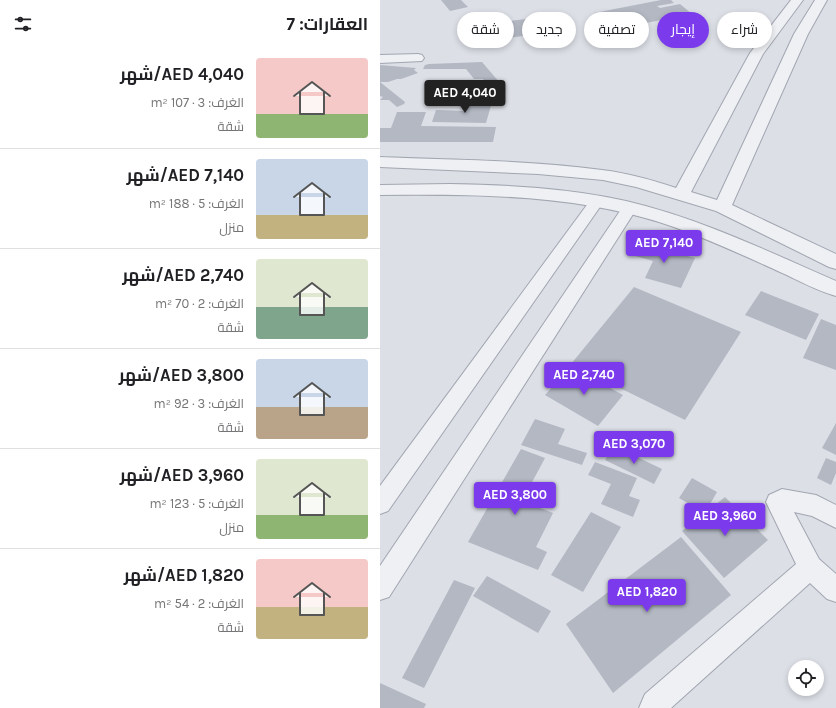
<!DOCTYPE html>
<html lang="ar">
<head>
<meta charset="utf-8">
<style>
  :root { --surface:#fff; --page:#f6f6f6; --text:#202124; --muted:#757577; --line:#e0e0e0; --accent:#7c3aed }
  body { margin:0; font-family:Karla,Cairo,sans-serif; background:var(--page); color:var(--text); direction:rtl; height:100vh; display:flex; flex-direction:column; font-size:15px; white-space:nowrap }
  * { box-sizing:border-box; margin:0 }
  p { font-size:13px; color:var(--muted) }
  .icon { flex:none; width:22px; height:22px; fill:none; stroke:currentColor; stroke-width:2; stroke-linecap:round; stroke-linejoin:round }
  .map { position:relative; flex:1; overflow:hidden; direction:ltr }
  .side { display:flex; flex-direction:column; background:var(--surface); width:380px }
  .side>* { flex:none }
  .hud { position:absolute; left:12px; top:12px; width:380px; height:36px; direction:rtl; display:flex; gap:8px }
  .fabs { position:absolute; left:408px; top:660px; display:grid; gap:8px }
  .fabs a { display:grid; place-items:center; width:36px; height:36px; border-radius:50%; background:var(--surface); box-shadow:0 2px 6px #0003; font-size:20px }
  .price { position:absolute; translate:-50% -34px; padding:0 9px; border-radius:4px; background:var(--accent); color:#fff; font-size:13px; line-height:26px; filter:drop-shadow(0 1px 2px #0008) }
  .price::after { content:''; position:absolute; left:50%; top:24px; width:12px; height:9px; margin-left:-6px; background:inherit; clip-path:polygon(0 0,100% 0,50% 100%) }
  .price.selected { background:#222; color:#fff }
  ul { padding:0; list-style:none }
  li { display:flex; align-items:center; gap:12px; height:100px; padding:0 12px }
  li+li { border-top:1px solid var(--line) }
  li span { display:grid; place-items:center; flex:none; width:112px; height:80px; border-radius:4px; color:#555 }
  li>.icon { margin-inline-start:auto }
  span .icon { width:48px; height:48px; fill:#fffc; stroke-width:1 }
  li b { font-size:17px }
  h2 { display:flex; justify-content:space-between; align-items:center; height:48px; padding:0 12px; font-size:17px }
  .chip { padding:0 14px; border-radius:18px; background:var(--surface); box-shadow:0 2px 6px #0003; font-size:14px; line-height:36px }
  .chip.selected { background:var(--accent); color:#fff }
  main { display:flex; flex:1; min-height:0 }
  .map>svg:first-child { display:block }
  .building { fill:#b3b8c3 }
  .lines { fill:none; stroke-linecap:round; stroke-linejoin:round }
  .minor-casing { stroke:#a2a6b0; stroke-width:2 }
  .tertiary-casing { stroke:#a2a6b0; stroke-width:2 }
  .minor { fill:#eef0f4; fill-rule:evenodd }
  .tertiary { fill:#eef0f4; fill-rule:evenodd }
</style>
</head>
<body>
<main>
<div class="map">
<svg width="456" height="708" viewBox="0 0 456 708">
  <rect width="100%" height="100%" fill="#dcdfe6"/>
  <path class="building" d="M61,0H81L88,7L70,11Z
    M281,0H291L294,3L277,6L280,8L300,4L312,14L230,30L214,13Z
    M177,15L186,30L128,38L121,22Z
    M102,62L126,90L115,93L103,79H94L86,69H43L45,65L49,64Z
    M0,65L36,68L34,70L38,73L21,79H17L8,82H0Z
    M0,82L25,102L24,104L17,107L9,100H0L3,97L0,96Z
    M87,101L112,102L106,123L52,122L56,110L84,111Z
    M17,112H46L41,126L116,127L113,142H0V128H11Z
    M255,242L315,258L301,288L265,278L273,261L248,254Z
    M254,287L361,332L305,420L191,364Z
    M381,291L439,314L426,340L365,315Z
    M441,319L456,325V370L423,358Z
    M191,367L243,395L218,426L165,395Z
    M155,419L185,429L178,444L207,453L202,465L141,445Z
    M456,423V455L442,448Z
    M234,446L282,469L274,484L225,460Z
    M141,449L165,458L142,501L173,513L156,547L167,552L158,570L88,542Z
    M446,458L456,462V473L451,485L437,478Z
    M215,462L257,478L249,496L260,500L253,517L221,504L231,484L208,475Z
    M312,478L337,492L325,513L299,498Z
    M345,497L388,540L344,578L302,531Z
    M211,512L241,527L203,592L171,575Z
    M301,537L351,595L233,693L186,624Z
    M107,576L171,611L158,633L93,596Z
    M74,580L95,588L44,688L22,678Z
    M0,683L46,704L44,708H0Z"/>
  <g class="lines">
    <defs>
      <path id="minor" d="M38,54L42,55L44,58L42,61L0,63V55Z
        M217,196L222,198L225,201L222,204L8,511L0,514V486L212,198Z
        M249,203L254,205L257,208L9,597L0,600V566L244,205Z
        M402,489L436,495L456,505V528L432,516L414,512L439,559L456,574V602L447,599L430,583L291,708H259L265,694L416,564L386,502L389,495Z"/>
      <path id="tertiary" d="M411,0H423L383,54L311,192L337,200L414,34L435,0H447L428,34L352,205L456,254V269L449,267L336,211L256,187L223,180L158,174L0,167V157C74,160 149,160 222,170C248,173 272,180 296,188L370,53Z
        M70,184C129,185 188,188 246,201C319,218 387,251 456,281V296C437,291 418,280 400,272C365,256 330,240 294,227C199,194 99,194 0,195V185Z"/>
    </defs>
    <use href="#minor" class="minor-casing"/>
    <use href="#tertiary" class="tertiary-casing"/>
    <use href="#minor" class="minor"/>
    <use href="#tertiary" class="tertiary"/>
  </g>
</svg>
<div class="fabs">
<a><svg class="icon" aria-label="locate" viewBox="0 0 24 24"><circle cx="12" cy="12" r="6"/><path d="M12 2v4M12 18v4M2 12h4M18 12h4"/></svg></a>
</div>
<b class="price selected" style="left:85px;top:114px">AED 4,040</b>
<b class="price" style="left:284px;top:264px">AED 7,140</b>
<b class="price" style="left:204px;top:396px">AED 2,740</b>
<b class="price" style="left:254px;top:465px">AED 3,070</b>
<b class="price" style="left:135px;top:516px">AED 3,800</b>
<b class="price" style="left:345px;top:537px">AED 3,960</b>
<b class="price" style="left:267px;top:613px">AED 1,820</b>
<div class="hud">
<a class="chip">شراء</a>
<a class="chip selected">إيجار</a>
<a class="chip">تصفية</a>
<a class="chip">جديد</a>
<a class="chip">شقة</a>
</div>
</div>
<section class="side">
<h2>العقارات: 7<svg class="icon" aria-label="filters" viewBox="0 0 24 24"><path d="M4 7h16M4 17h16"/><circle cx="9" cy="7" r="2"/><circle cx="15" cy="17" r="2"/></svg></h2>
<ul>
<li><span style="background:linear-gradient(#f6c9c9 70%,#8fb573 0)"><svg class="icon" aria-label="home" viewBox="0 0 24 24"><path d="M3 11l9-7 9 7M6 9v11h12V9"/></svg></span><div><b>AED 4,040/شهر</b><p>الغرف: 3 · 107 m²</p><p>شقة</p></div></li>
<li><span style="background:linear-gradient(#c9d6e8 70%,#c2b280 0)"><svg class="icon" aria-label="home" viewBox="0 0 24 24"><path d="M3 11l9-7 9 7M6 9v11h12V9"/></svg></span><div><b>AED 7,140/شهر</b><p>الغرف: 5 · 188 m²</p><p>منزل</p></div></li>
<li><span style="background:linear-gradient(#dfe7d0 60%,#7fa58c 0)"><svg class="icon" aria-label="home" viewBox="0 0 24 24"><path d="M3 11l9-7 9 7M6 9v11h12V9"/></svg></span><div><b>AED 2,740/شهر</b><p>الغرف: 2 · 70 m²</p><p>شقة</p></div></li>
<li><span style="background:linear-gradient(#c9d6e8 60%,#b9a48a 0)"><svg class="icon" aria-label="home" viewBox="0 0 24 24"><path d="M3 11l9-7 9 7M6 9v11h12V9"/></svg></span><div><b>AED 3,800/شهر</b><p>الغرف: 3 · 92 m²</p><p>شقة</p></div></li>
<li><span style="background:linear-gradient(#dfe7d0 70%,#8fb573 0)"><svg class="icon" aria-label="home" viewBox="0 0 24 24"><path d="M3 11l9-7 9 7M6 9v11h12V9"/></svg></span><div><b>AED 3,960/شهر</b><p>الغرف: 5 · 123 m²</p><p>منزل</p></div></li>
<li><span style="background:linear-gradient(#f6c9c9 60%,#c2b280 0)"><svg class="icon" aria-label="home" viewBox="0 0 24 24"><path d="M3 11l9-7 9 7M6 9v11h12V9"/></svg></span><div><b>AED 1,820/شهر</b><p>الغرف: 2 · 54 m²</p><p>شقة</p></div></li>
</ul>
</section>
</main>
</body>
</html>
